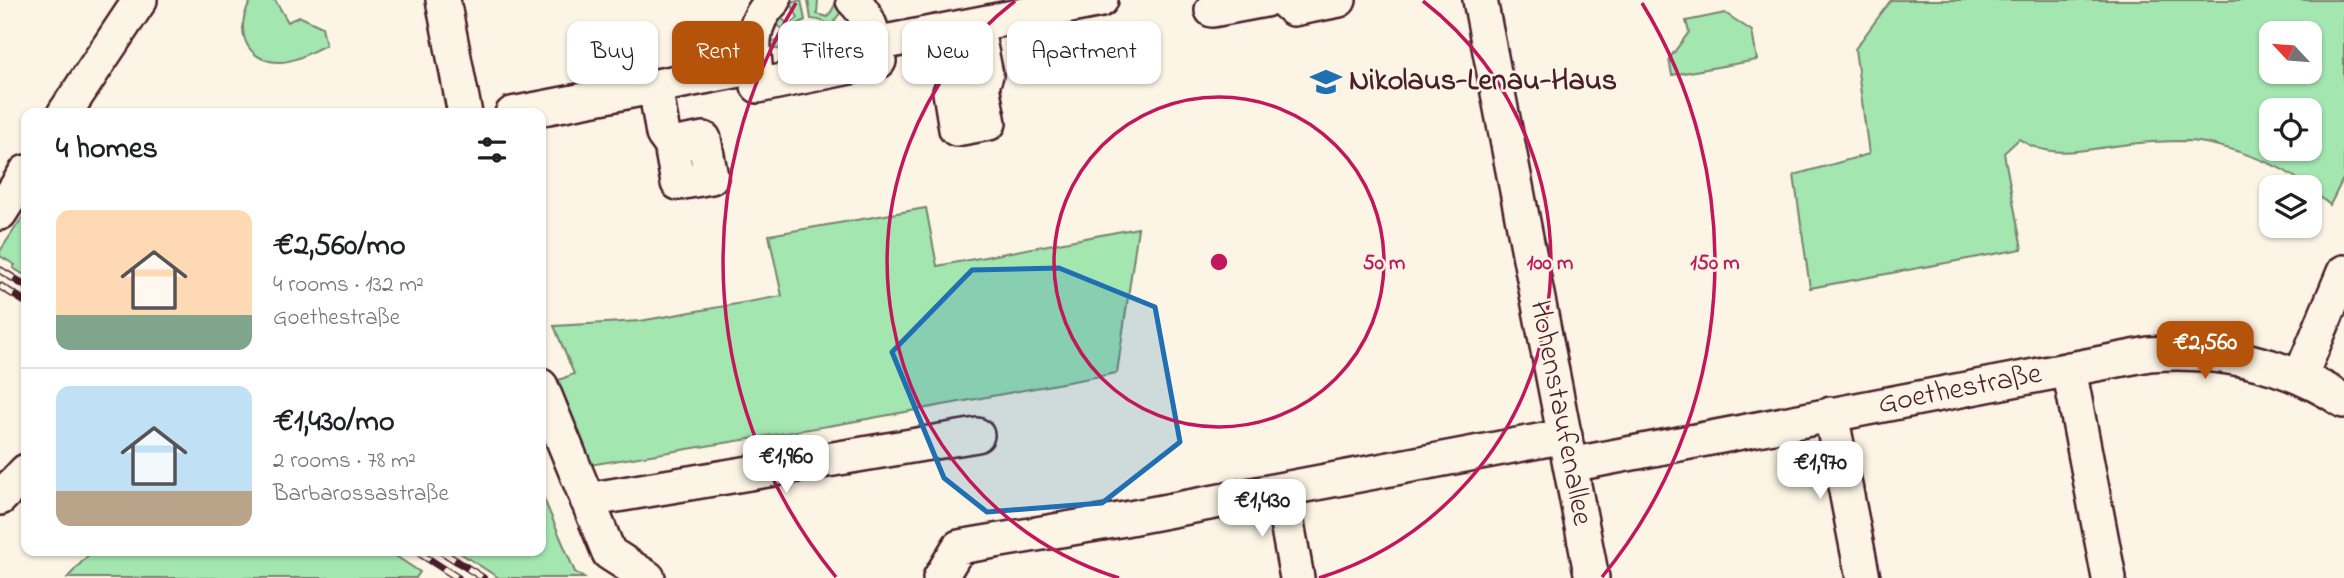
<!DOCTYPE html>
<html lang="en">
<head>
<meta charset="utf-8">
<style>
  :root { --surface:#fff; --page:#f2f2f2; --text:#202124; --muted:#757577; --line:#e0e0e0; --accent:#b45309 }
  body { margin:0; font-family:"Indie Flower",sans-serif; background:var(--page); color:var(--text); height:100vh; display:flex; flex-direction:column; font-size:26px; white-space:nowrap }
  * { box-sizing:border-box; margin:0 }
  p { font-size:23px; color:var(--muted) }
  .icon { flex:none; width:38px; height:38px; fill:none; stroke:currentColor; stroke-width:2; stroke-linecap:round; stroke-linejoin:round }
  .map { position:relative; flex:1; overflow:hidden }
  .panel { position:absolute; left:21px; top:108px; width:525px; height:448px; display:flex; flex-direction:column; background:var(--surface); border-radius:14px; box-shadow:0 2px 5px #0004 }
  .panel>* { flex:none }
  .hud { position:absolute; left:567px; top:21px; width:665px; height:63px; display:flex; gap:14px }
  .needle { width:46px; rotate:296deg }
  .controls { position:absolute; left:2259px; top:21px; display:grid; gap:14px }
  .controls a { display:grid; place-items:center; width:63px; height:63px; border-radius:14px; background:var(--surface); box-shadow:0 2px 5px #0004; font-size:35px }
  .price { position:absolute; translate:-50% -60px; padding:0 16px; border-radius:14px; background:#fff; color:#222; font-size:23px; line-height:46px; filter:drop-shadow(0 2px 4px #0008) }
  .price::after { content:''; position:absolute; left:50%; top:42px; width:21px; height:16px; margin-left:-10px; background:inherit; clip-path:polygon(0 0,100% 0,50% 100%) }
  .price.current { background:var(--accent); color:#fff }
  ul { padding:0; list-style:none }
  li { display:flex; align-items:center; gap:21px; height:175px; padding:0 35px }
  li+li { border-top:2px solid var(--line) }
  li span { display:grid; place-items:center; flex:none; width:196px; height:140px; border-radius:14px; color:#555 }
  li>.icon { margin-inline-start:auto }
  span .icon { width:84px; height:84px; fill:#fffc; stroke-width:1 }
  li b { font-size:30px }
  h2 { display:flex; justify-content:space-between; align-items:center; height:84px; padding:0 35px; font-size:30px }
  .chip { padding:0 24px; border-radius:14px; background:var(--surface); box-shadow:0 2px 5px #0004; font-size:24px; line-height:63px }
  .chip.current { background:var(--accent); color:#fff }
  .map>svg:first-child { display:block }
  .green { fill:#a3e6b0; stroke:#76826e; stroke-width:2; fill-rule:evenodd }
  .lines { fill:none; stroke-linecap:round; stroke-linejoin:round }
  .minor-casing { stroke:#4a1f2b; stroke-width:38 }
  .minor { stroke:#fcf5e5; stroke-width:33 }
  .rail-casing { stroke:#4a1f2b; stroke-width:8 }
  .rail { stroke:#fcf5e5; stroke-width:5; stroke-dasharray:16; stroke-linecap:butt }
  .marked { fill:#1f6fb2; fill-opacity:0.2; stroke:#1f6fb2; stroke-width:5; stroke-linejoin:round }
  .ring { fill:none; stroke:#c2185b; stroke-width:3.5 }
  .labels { text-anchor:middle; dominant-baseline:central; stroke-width:5; stroke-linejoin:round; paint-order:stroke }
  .poi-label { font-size:30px; font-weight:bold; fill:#4a1f2b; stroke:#fcf5e5; text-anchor:start }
  .street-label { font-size:30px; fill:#4a1f2b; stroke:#fcf5e5 }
  .centre { fill:#c2185b; stroke:#fcf5e5; stroke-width:3.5 }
  .ring-label { font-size:21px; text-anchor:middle; font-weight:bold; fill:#c2185b; stroke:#fcf5e5; stroke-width:5; stroke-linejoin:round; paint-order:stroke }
</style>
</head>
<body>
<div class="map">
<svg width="2344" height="578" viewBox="0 0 2344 578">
  <rect width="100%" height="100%" fill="#fcf5e5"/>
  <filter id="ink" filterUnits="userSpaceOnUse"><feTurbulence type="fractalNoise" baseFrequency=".0143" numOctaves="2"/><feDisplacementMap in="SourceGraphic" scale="14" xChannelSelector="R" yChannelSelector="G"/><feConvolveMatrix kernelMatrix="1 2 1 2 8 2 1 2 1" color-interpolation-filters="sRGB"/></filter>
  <g filter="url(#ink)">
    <path class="green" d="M252,0H275L288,22L299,16L322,27L326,45C312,51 294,63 278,62C243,61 234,25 252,0Z
      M801,0L805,20C785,29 784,45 789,64H783L780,49H764V40L781,42L785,30L771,22L777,14L789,25L798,18L791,3Z
      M808,0H818L817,14L828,17L836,3L844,8L834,21L842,30L856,21L860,30L845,37L849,51L843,52C839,33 833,20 811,19Z
      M1891,0H2344V177L2330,205C2316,194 2307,185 2293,176C2269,160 2216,142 2187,141C2166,141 2143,142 2122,145C2087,149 2050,161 2019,139L2004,153L2022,249L1810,288L1794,175L1869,154L1855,49ZM2272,33H2310V72H2272ZM2272,110H2310V149H2272Z
      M1725,13L1752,31L1757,60L1672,75L1669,59L1689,32L1686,21Z
      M926,208L937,266L1138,228L1117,373L840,424L590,465L556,381L574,374L554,326L640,321L782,296L769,235Z
      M26,212V276L13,268L15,265L0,256V251Z
      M541,492L575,572L584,578H499L457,551H541Z
      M92,551H388L420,572L416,578H67Z"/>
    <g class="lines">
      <defs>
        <path id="minor" d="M443,0L465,114
          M774,0C747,25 753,53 758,86L879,61C874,38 871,17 853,0
          M1283,0L1293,9L1339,0
          M1480,0L1592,578
          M1212,10L1265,0
          M976,25L986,75L982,86L989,123L956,129L950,92L982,86
          M875,44L1101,0
          M655,86L663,134L671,145L704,139L711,177L678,183L671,145
          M64,114L140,0
          M512,114L755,67
          M0,213L26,172
          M2069,369L2109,578
          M2300,377L2344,272
          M541,386L609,553L648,578
          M1831,414L1863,578
          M1570,465L2149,354C2218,349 2286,363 2344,401
          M1281,490L1297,578
          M0,498L26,471
          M587,500L977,435
          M940,578L959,547L1114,521L1565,436"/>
      </defs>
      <use href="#minor" class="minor-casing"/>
      <use href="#minor" class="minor"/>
      <defs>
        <path id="rail" d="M0,270L26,286
          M0,286L26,302
          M416,551L458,578
          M441,551L483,578"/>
      </defs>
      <use href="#rail" class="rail-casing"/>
      <use href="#rail" class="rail"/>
    </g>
  </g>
  <path class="marked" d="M1059,268L1155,307L1180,442L1102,503L987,512L944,478L892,352L972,270Z"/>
  <g class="ring">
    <circle cx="1219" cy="262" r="165"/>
    <path d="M1119 578A331 331 0 0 1 1015 1M1423 1A331 331 0 0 1 1319 578"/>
    <path d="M836 577A496 496 0 0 1 796 3M1642 3A496 496 0 0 1 1602 577"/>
  </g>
  <defs>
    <symbol id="school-bare" viewBox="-9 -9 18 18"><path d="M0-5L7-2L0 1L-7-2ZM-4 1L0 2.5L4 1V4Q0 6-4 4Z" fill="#1f6fb2" stroke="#fcf5e5" stroke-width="2.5" paint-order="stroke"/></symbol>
  </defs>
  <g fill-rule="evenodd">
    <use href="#school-bare" x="1304" y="60" width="44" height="44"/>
  </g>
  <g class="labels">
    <g class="poi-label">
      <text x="1349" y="82">Nikolaus-Lenau-Haus</text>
    </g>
    <g class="street-label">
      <text transform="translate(1960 390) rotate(-11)">Goethestraße</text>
      <text transform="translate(1560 413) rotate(79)">Hohenstaufenallee</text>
    </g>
  </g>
  <circle cx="1219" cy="262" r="10" class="centre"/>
  <g class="ring-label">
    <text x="1384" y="269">50 m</text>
    <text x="1550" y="269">100 m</text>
    <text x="1715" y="269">150 m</text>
  </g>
</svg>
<div class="controls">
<a><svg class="needle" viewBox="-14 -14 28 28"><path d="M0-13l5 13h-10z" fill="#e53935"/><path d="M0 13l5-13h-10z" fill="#757577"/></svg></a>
<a><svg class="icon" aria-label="locate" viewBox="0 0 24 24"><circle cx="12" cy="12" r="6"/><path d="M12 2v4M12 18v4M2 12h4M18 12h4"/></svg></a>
<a><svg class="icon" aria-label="layers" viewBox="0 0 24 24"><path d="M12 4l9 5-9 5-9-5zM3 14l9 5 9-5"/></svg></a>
</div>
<b class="price current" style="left:2205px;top:381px">€2,560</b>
<b class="price" style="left:786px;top:495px">€1,960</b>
<b class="price" style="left:1820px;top:501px">€1,970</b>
<b class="price" style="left:1262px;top:539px">€1,430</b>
<div class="hud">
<a class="chip">Buy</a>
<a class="chip current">Rent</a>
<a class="chip">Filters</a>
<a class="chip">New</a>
<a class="chip">Apartment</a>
</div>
<section class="panel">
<h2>4 homes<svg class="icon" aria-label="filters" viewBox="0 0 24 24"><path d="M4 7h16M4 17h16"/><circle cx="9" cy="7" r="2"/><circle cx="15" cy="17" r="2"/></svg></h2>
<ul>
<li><span style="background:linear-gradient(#ffd9b3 75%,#7fa58c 0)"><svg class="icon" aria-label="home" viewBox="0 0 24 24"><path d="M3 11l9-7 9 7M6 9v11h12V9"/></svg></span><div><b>€2,560/mo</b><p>4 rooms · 132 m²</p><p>Goethestraße</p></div></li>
<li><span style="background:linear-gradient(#bfe0f5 75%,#b9a48a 0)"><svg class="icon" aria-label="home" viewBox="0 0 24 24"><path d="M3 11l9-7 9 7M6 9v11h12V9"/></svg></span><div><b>€1,430/mo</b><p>2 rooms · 78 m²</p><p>Barbarossastraße</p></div></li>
</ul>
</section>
</div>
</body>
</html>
